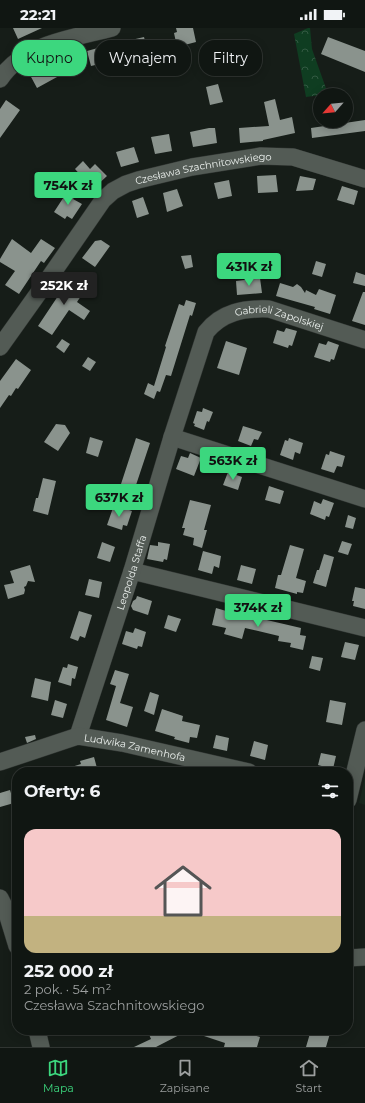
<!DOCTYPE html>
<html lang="pl">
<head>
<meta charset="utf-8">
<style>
  :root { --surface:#101612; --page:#1e2320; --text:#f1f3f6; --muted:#9c9f9f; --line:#303532; --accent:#3cd77e }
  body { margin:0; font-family:Montserrat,sans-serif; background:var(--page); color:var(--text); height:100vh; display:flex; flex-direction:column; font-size:15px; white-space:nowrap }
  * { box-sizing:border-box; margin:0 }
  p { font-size:13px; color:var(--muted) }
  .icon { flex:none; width:22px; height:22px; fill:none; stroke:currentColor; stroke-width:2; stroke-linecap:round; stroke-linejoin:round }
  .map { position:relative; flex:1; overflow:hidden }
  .details { position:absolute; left:12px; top:739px; width:341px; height:268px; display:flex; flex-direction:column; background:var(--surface); border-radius:16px; box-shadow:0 2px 10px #0003,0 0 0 1px var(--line) }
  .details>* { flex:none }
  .banner { position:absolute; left:12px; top:12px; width:341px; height:36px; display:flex; gap:8px }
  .needle { width:26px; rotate:243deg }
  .tools { position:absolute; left:313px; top:60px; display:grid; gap:8px }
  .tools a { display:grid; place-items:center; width:40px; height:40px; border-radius:50%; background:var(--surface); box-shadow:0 2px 10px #0003,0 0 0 1px var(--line); font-size:20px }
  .price { position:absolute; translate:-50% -34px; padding:0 9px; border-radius:4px; background:var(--accent); color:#111; font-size:13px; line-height:26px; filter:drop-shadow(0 1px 2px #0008) }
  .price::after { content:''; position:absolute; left:50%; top:24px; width:12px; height:9px; margin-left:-6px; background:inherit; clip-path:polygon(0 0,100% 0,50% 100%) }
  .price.active { background:#222; color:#fff }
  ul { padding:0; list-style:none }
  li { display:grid; align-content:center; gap:8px; height:212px; padding:0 12px }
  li+li { border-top:1px solid var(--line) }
  li span { display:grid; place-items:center; height:124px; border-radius:12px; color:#555 }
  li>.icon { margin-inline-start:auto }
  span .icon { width:72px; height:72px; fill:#fffc; stroke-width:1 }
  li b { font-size:17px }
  h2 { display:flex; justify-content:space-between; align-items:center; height:48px; padding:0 12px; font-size:17px }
  .tag { padding:0 14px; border-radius:16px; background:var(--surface); box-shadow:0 2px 10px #0003,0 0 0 1px var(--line); font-size:14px; line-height:36px }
  .tag.active { background:var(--accent); color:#111 }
  .status { display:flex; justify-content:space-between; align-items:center; height:28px; padding:0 20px; background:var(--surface); direction:ltr }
  .status svg { height:11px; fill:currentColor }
  .tabs { display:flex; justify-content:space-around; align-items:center; height:56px; border-top:1px solid var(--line); background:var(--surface); font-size:11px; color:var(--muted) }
  .tabs a { display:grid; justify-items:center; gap:2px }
  .tabs .active { color:var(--accent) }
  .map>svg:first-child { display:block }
  .built { fill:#19261d }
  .park { fill:url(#park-crowns) }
  .building { fill:#8a938d }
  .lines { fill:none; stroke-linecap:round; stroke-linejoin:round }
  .minor-casing { stroke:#313633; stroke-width:18 }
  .minor { stroke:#535b55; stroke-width:17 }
  .labels { text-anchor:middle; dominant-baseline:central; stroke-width:4; stroke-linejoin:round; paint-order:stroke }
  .street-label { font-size:10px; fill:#ebf0ed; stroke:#0d140f }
</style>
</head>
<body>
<div class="status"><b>22:21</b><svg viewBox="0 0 49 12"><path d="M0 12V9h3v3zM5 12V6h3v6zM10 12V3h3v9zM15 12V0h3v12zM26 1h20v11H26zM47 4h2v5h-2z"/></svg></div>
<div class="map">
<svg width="365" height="1019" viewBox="0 0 365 1019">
  <defs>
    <pattern id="park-crowns" width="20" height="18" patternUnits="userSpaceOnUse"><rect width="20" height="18" fill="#0f3d21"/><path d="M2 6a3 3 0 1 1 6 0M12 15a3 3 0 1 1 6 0" fill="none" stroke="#325942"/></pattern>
  </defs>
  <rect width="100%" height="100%" fill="#161d18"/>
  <path class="built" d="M365,749V777L359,775Z"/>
  <path class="park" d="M308,0H310L312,21L328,66L306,69L294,6Z"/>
  <path class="building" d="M13,0H42L18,11Z
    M176,0H193L196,14L177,19L174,5L177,4Z
    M144,9L148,25L131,29L127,13Z
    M328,9L365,23V44L321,26Z
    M105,18L108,34L91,38L87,23Z
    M61,29L63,33L68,31L72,38L67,41L68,43L37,60L30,47L34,45L33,44Z
    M218,56L223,74L210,77L206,59Z
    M275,71L280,92L292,89L295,105L263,112V113L240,115L239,100L269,98L264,74Z
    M6,72L20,82L0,110V81Z
    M365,92V103L312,110L311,100Z
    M209,100H215L217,115L193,119L190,104Z
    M169,106L172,123L155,126L151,109Z
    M134,119L139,134L121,139L116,124Z
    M83,133L90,141L95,136L107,148L93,161L75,141Z
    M276,147L278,164L258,165L257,148Z
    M300,148L316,151L313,162L296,163Z
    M229,152L232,168L218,171L214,155Z
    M342,158L358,163L354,177L337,172Z
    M69,161L77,166L73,171L82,176L72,191L67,188L65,191L54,184Z
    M177,161L183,178L167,184L163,165Z
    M143,169L149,186L137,190L132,173Z
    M12,211L31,225L41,211L55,220L44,235L41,233L19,266L5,257L15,243L0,234V231Z
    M101,212L110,218L95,239L82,230L95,213Z
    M191,227L193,239L185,241L181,228Z
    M316,233L326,236L322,249L312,246Z
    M356,244L365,247V258L353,255Z
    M66,249L82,259L83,265L77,274L90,283L84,292L69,282L52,307L38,298L60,265L56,263Z
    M260,250L262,265L237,267L236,253Z
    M280,255L293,259L297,256L301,259L305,265L306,262L316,267L319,261L336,267L330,286L314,281L315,279L276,268Z
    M363,264H365V297L352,293Z
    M186,272L196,275L192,288L190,287L171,348L166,347L160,364L157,363L154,371L144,366L148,355L154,358L166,319L165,318L179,276L184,278Z
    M286,300L297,303L292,318L289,317L288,320L273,315L277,302L284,304Z
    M62,311L70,316L64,325L56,319Z
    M226,313L247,320L239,347L217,340Z
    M328,313L339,317L334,332L331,331L330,334L314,329L319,315L326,317Z
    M88,329L96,334L90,343L82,338Z
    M16,331L31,342L18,361L16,360L11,368L9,367L0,380V353Z
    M203,380L213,384L209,394L207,393L204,402L194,398L195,396L193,395L197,383L202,384Z
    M56,396L65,397L70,405L58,423L44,414Z
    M243,398L262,404L258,412L254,411L251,418L238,413Z
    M90,409L103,413L98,429L86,425Z
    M136,410L150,415L135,460L121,456Z
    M289,410L303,415L300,426L295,424L293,432L280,427L285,412L288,413Z
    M330,423L345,428L342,439L337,438L334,445L321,441L326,426L329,427Z
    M190,425L201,430L194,448L176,441L181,428L188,430Z
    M228,444L242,449L238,462L223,457Z
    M43,450L56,453L48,487L33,483L36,470H38Z
    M269,458L284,463L280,476L265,472Z
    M323,471L334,475L329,489L326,488L325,492L310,486L314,473L321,476Z
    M190,472L211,477L204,502H207L202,520L193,517L194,510L183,507L185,500H182Z
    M114,477L132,483L127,498L123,497L122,502L107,497Z
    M348,487L356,490L353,501L345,499Z
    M342,513L352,516L348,527L338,524Z
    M102,514L115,519L110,534L97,530Z
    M158,514L170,516L167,532L164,531L163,534L147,531L150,517L158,518Z
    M290,517L304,521L296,550L306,553L303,565L297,564V566L275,560L278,547H281Z
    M203,523L221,528L219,540L214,538L212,546L198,542Z
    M324,526L334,529L326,559L313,555L317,542H319Z
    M30,537L35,554L28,553L26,558L24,559L25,562L24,566L8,571L4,557L14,555L10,543Z
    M241,537L256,541L252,556L237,552Z
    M89,551L102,554L99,570L85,567Z
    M355,559L365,561V581L353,578L354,573H352Z
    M137,568L152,573L148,587L133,582L131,578L133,573L136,571Z
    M216,580L250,590V588L301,600L300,607L306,608L303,622L290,619L291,615L278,613L279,608L245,600L242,611L224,606L226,600L212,597Z
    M79,583L92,587L85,610L80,608L78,613L70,610Z
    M168,587L181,591L176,604L164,600Z
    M135,600L146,604L142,619L138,618L137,621L122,616L126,603L133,605Z
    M345,614L359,617L355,632L341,629Z
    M312,628L323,630L320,643L309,640Z
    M68,636L78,639L75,651L72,650L71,658L58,654L63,639L67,640Z
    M115,642L129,646L120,675L133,679L127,699L106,692L116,658L110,656Z
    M35,650L51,654L48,673L31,669Z
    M150,664L159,667L154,687L144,683Z
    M55,672L67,676L63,690L51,687Z
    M330,672L346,675L342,697L326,694Z
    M162,681L183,688L182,693L200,697L197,710L190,709L189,715L174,711L175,709L155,703Z
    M35,707L36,711L27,715L25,709Z
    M216,707L229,710L227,723L213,720Z
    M254,713L268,717L265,732L250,728Z
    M321,725L336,728L333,741L318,737Z
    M94,729L97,740L87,744H62V742L81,736L80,733Z
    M10,762L14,775L0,779V765Z
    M147,1002H189L156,1019H134L151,1011Z
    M192,1002H237L260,1009L257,1019H224L225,1015L192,1004Z
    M311,1002H331L326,1019H306Z"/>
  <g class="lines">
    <defs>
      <g id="minor">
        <path d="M0,51C24,15 74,10 112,0"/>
        <path id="s1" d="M0,319L47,253L103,172L113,163L126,156L138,152L192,139L261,128L293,129L365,151"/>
        <path d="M172,409L365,471"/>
        <path d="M132,543L365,600"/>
        <path id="s2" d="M78,708L132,543L172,409L206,304C222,284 244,280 269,281L365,312"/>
        <path id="s3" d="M0,734L78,708L122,715L249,744"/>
        <path d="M348,772L365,702"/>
        <path d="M0,870L6,882L17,918"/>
        <path d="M348,930L365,929"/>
        <path d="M37,1002L41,1019"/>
      </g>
    </defs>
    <use href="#minor" class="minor-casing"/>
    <use href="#minor" class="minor"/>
  </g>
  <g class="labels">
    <g class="street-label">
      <text stroke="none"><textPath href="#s1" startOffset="287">Czesława Szachnitowskiego</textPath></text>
      <text stroke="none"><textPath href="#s2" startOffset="505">Gabrieli Zapolskiej</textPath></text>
      <text stroke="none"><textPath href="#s2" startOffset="172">Leopolda Staffa</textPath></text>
      <text stroke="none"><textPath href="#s3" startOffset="140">Ludwika Zamenhofa</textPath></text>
    </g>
  </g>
</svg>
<div class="tools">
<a><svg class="needle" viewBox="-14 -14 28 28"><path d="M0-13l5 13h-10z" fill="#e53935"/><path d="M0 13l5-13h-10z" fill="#9c9f9f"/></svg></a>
</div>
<b class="price" style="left:68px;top:178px">754K zł</b>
<b class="price" style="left:249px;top:259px">431K zł</b>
<b class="price active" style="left:64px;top:278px">252K zł</b>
<b class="price" style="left:233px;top:453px">563K zł</b>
<b class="price" style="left:119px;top:490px">637K zł</b>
<b class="price" style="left:258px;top:600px">374K zł</b>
<div class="banner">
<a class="tag active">Kupno</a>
<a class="tag">Wynajem</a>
<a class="tag">Filtry</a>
</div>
<section class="details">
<h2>Oferty: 6<svg class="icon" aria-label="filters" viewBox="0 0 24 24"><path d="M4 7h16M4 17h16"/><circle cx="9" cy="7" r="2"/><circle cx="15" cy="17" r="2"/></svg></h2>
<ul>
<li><span style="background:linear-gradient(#f6c9c9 70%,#c2b280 0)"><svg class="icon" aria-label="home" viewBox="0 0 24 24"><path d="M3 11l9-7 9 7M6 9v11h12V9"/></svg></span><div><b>252 000 zł</b><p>2 pok. · 54 m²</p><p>Czesława Szachnitowskiego</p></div></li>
</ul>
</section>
</div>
<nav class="tabs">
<a class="active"><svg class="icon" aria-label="map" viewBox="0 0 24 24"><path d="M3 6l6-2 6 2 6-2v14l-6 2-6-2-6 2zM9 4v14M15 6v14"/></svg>Mapa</a>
<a><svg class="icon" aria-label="saved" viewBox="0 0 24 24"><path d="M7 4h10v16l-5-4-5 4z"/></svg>Zapisane</a>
<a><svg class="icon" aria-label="home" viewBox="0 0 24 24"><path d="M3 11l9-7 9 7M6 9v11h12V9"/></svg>Start</a>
</nav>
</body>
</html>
